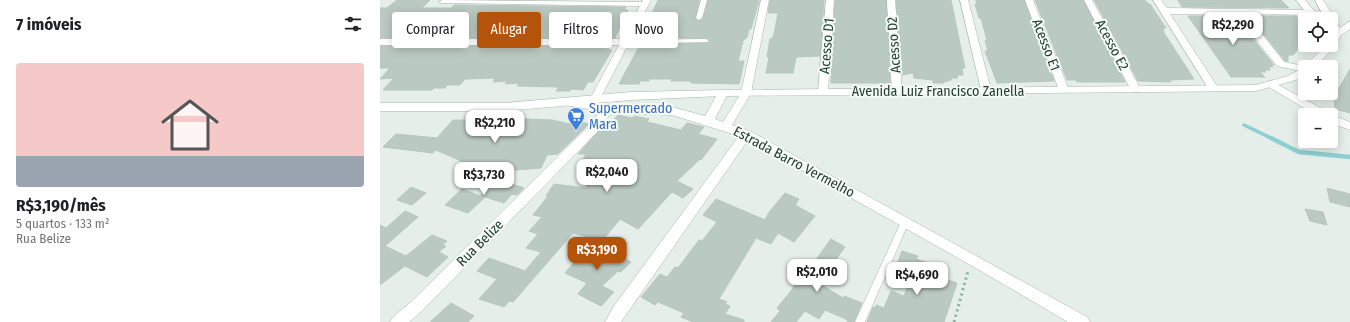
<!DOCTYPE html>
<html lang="pt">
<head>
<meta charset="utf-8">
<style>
  :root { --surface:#fff; --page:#f6f6f6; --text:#202124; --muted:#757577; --line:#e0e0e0; --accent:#b45309 }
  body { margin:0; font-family:"Fira Sans Condensed",sans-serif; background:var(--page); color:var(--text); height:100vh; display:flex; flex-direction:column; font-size:15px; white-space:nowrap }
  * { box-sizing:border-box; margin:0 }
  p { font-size:13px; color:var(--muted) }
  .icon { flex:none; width:22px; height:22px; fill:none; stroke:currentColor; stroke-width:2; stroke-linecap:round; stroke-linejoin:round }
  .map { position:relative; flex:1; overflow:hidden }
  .side { display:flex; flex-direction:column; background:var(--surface); width:380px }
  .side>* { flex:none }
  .guide { position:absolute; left:12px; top:12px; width:380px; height:36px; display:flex; gap:8px }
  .buttons { position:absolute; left:918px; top:12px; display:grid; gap:8px }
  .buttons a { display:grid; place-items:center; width:40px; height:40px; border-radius:4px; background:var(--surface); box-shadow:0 2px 10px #0003; font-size:20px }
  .price { position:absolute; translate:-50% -34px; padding:0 9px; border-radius:8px; background:#fff; color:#222; font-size:13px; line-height:26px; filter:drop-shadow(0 1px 2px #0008) }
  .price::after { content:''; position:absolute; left:50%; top:24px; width:12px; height:9px; margin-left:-6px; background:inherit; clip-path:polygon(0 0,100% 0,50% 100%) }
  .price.on { background:var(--accent); color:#fff }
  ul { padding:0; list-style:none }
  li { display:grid; align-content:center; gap:8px; height:212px; padding:0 16px }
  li+li { border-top:1px solid var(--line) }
  li span { display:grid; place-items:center; height:124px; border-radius:4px; color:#555 }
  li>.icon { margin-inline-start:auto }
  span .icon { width:72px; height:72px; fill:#fffc; stroke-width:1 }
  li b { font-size:17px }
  h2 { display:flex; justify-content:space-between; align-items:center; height:48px; padding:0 16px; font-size:17px }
  .tag { padding:0 14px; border-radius:4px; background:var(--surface); box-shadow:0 2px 10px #0003; font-size:14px; line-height:36px }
  .tag.on { background:var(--accent); color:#fff }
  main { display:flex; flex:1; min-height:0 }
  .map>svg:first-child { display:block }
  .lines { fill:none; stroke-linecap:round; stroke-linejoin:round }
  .stream-far1 { stroke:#8ecfd2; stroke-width:3.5 }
  .stream { stroke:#8ecfd2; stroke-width:4.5 }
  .building { fill:#bac9c1; stroke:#b7c7bf }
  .lane-casing { stroke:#a7b6af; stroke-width:1 }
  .street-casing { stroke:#a7b6af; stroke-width:1 }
  .secondary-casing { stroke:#a3b9af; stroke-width:1 }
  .path { stroke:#85b19e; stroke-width:3; stroke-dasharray:2 3.5; stroke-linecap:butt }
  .lane { fill:#fff; fill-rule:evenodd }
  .street { fill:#fff; fill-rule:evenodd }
  .secondary { fill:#fff; fill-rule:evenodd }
  .labels { text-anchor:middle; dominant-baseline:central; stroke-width:4; stroke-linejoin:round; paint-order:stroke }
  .street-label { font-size:14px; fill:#244035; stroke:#f5faf7 }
  .shop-label { font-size:14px; fill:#366cbe; stroke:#f5faf7; text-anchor:start }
</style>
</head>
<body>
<main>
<section class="side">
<h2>7 imóveis<svg class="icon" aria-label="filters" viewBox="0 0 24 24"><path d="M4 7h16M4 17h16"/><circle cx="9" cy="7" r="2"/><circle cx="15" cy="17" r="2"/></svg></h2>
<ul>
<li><span style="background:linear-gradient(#f6c9c9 75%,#9aa5b1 0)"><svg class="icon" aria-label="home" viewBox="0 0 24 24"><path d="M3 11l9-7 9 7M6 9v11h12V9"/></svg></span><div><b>R$3,190/mês</b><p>5 quartos · 133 m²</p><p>Rua Belize</p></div></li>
</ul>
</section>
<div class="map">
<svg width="970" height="322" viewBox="0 0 970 322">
  <rect width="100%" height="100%" fill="#e5eee9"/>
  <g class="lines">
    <path class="stream-far1" d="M864,125L893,139"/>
    <path class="stream" d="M891,138L919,152L970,157"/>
  </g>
  <path class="building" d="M17,0H50L42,8H71L74,5H83L246,7L244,10H248L235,38H0V8H7Z
    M278,0H319L315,18L318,21L323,18L328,0H379L371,29H369L367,37L363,41L358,61H364L359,84L311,83V81H291L292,79H269V81H260L259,84H239L260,45L329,43L330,40L326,38H264L267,33H263Z
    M390,0H444L440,56L416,57L413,73H386L389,57H387L390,39H392L394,34L398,13H388Z
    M455,0H506L510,83H451Z
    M516,0H571L585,68H582L583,75H577L578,78H571V80L564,82V83H553V80L534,78L533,73L522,75Z
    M596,0H644L674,81L617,83L605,51H608L605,40H607L601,18H599L595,4H597Z
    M655,0H703L745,82H697L696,80H687Z
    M714,0H765L768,4H770L786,28H783L784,33L814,79L790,80L791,82L758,81Z
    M798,0H901L909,8L802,7Z
    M808,16H855L894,65H891L893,67H888L890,70H884L886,72H880L885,77H851Z
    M869,16H916L925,25V41L913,55H908V61H905Z
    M0,46H230L228,50H232L213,82H208L203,90L191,89L190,91H176L179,87L137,86L139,83L125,84L127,81L113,82L115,78L85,79L80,85H67L65,88H54L52,90H3L14,78L0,79L10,68H0Z
    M970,69V113L955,109L954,97Z
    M238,115L252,118L254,116L269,119L267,122L301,130L307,123L324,127L318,134L337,139L321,160L320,159L297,181L313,189L303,198L292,192L258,229L240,219L222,241L193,233L133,302L129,301L124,307L99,299L117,279L97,271L109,258L145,271L161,252L146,248L158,234L149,231L162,217L153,215L168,196H166L174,184L205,188L222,167L199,166L206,154H198L222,127L226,128Z
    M145,119L172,120L194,125L197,121L209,124L178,154L167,155L161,168L99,173L76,166L81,161L56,150L53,153L3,147L16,134L57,138L73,120H93L120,126H138Z
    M117,179L144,188L137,195L132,194L124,203L105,197L88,213L65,205L82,189L100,196Z
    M31,187L46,193L32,205L17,200Z
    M947,188L970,194V207L950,202Z
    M405,193L419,199L415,205L435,216L414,242L398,233L391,244L376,238L339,299L347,302L345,304L350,306L345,314L364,320V322H313L301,317L304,313L278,302L275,305L261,297L280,274L287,277L295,267L298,268L319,240L322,241L337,222L323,215L336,199L385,220L390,211Z
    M925,209L943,212L947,225L930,221Z
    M25,211L38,217L5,246L26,256L52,235L67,241L62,245L66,246L59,252L68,257L47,277L25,266L0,285V225L6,228Z
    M451,239L465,247L443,277L445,278L440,284L463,298L464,296L482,303L474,322H467L468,320L445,310L439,319L425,311L416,322H391L400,311L397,308L411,291L422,273L425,275Z
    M213,240L251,262L241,272L238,271L222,286L234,292L221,306L198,294L207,283L185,273Z
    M522,251L538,256L536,259L558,266L555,276L577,283L564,322H487L493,307L495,308L496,305L504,308L511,291L524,296L533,273L516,267Z
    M71,303L94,316L88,322H50Z"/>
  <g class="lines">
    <defs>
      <path id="lane" d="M62,0L265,2L268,4L265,6L60,3L59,2Z
        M321,0H327L322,18L319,20L316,18Z
        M326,39L328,40V42L245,44L242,42L245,40Z
        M525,218L528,219L529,222L485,322H475L521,222L522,219Z"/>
      <path id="street" d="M263,0H271L220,99L219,102H211L210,99L239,45H0V39H242Z
        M381,0H389L371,93L352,125L370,131L707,317L710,322H688L587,263L368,140L241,322H225L234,306L359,136L292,115L231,113L217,132L41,312L29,322H10L13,317L31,302L209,126L220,111L185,105L184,102L185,99L189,98L228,105L292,107L325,116L339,91H347L348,93L335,119L343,122L361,93Z
        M446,0H454L448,91L447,93H439L438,91Z
        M507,0H515L522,91L521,93H513L512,91Z
        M580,0H588L611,90L610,92H602L601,90Z
        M645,0H653L689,90L688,92H680L679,90Z
        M704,0H712L761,90L760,92H752L751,90Z
        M773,0H781L787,8L934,10L935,12L931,15L866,14L904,62L929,67H925V72L897,66L856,14H790L839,89L838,91H830Z
        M970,21V29C964,34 958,36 951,36V30L958,29Z
        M891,81L948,112L950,115H936L887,86L886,84L887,82Z
        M951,115L970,122V130L951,123Z"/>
      <path id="secondary" d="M916,0H925L941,19H931Z
        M935,0H943L956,20L962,34L954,47L935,67H925V75L916,80L876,91L343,96L251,100L124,111H0V103H124L251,92L343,90L876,85L908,76L924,67L946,45H951L952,34L951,19H945Z"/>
    </defs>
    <use href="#lane" class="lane-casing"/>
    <use href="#street" class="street-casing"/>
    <use href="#secondary" class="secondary-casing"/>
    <path class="path" d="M574,322L588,271"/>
    <use href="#lane" class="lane"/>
    <use href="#street" class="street"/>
    <use href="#secondary" class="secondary"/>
  </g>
  <defs>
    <symbol id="supermarket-pin" viewBox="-11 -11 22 30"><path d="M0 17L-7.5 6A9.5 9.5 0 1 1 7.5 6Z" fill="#3f7fe0" stroke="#f5faf7"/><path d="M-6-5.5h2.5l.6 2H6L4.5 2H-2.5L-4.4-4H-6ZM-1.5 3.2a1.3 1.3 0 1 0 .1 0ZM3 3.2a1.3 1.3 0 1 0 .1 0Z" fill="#fff"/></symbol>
  </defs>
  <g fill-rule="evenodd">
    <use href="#supermarket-pin" x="186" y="106" width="20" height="27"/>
  </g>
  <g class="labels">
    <g class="street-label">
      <text transform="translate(514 45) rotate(-94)">Acesso D2</text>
      <text transform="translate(666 45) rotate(69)">Acesso E1</text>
      <text transform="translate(732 45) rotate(62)">Acesso E2</text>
      <text transform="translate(447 46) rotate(-85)">Acesso D1</text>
      <text x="558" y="91">Avenida Luiz Francisco Zanella</text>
      <text transform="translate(414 162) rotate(28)">Estrada Barro Vermelho</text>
      <text transform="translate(100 243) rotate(-45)">Rua Belize</text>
    </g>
    <g class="shop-label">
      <text x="209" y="108">Supermercado<tspan x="209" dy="16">Mara</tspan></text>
    </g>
  </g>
</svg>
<div class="buttons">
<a><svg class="icon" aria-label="locate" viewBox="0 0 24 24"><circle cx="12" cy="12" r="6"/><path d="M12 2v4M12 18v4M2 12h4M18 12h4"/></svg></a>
<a>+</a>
<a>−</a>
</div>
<b class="price" style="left:853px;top:46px">R$2,290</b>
<b class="price" style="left:115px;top:144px">R$2,210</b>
<b class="price" style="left:227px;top:193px">R$2,040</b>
<b class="price" style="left:104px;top:196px">R$3,730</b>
<b class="price on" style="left:217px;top:271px">R$3,190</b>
<b class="price" style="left:437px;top:293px">R$2,010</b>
<b class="price" style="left:537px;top:296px">R$4,690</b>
<div class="guide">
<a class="tag">Comprar</a>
<a class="tag on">Alugar</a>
<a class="tag">Filtros</a>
<a class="tag">Novo</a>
</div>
</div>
</main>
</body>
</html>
